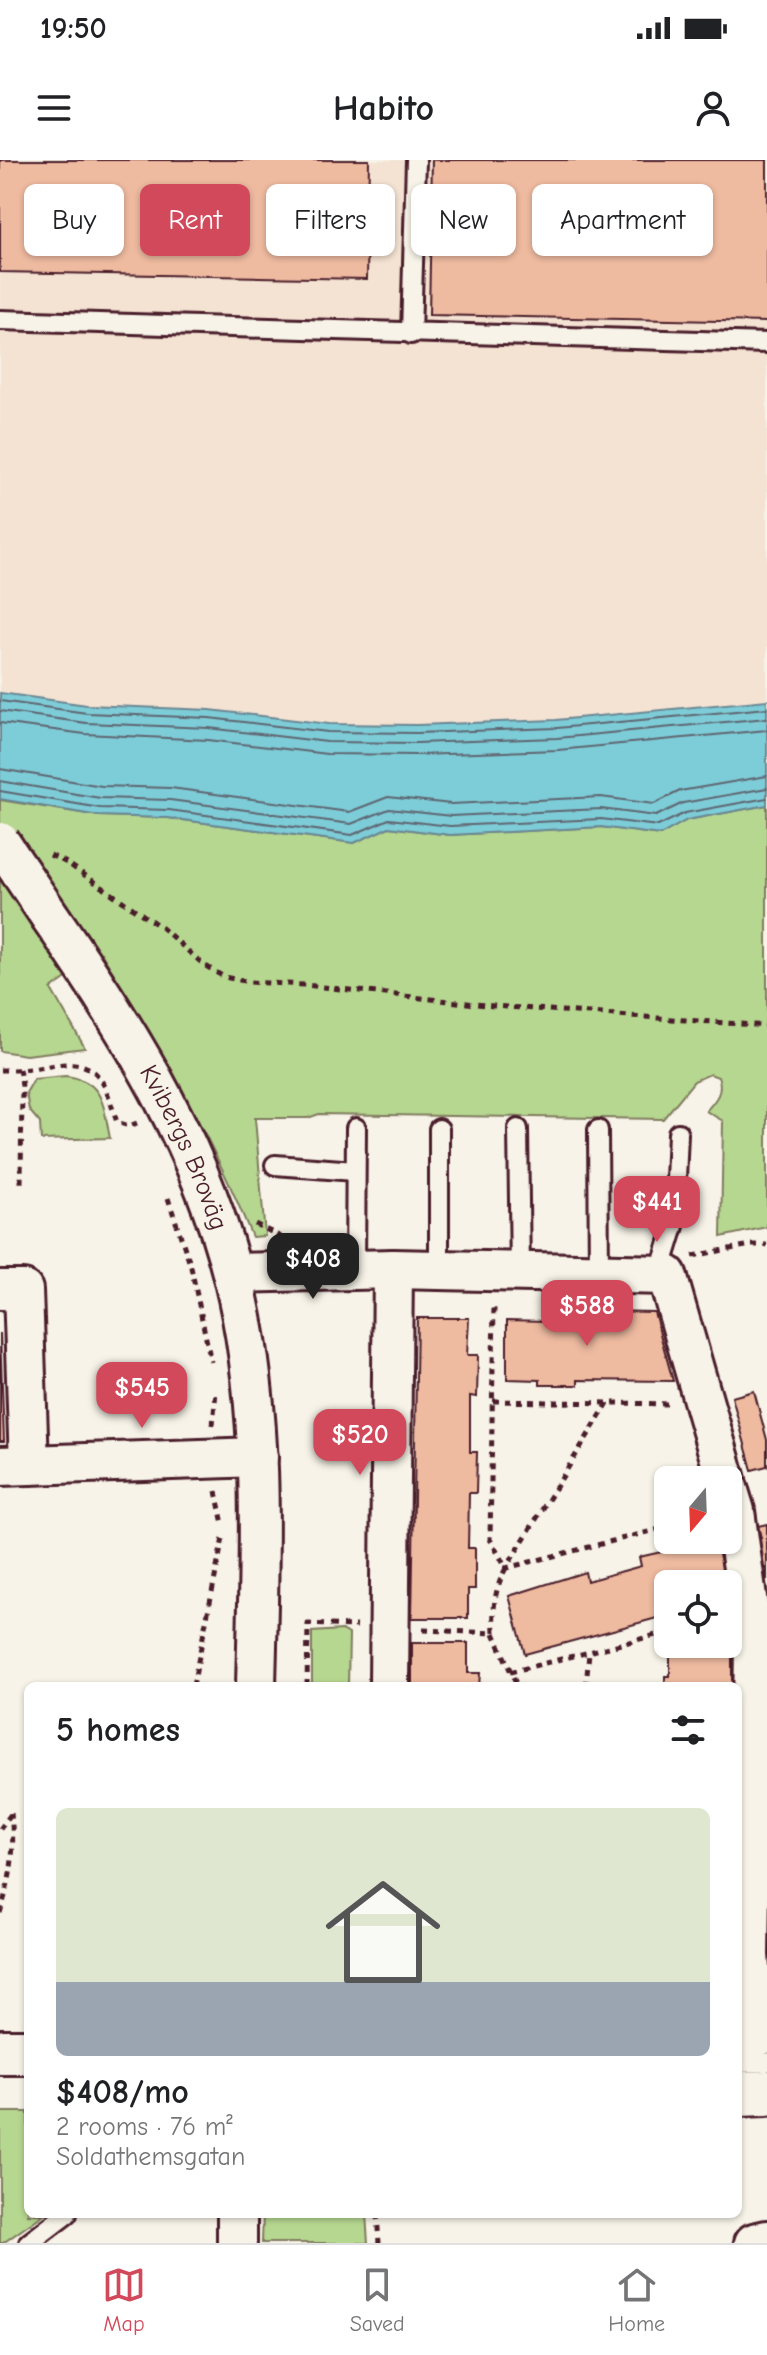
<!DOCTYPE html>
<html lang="en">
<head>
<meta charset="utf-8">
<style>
  :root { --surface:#fff; --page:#f6f6f6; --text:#202124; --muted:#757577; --line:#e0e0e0; --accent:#d1495b }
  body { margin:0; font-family:"Comic Neue",sans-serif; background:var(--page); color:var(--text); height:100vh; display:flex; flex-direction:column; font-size:30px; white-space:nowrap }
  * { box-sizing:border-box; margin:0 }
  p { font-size:26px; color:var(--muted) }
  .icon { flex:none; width:44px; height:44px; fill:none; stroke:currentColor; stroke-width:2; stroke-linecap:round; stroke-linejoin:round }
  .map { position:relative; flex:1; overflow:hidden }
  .panel { position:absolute; left:24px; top:1522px; width:718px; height:536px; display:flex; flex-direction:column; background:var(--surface); border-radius:12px; box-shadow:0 2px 6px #0004 }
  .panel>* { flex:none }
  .hud { position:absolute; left:24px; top:24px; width:720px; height:72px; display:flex; gap:16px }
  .needle { width:52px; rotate:199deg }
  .tools { position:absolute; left:654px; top:1306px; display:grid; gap:16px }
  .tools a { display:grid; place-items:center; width:88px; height:88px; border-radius:12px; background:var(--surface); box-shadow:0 2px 6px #0004; font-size:40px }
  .price { position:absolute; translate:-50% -68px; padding:0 18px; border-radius:16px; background:var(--accent); color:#fff; font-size:26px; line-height:52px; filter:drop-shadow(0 2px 4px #0008) }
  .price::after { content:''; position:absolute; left:50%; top:48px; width:24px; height:18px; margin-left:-12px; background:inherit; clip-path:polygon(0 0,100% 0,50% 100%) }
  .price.selected { background:#222; color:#fff }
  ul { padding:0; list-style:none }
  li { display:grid; align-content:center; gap:16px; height:424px; padding:0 32px }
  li+li { border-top:2px solid var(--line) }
  li span { display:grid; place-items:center; height:248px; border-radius:12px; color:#555 }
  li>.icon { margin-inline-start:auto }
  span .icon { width:144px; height:144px; fill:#fffc; stroke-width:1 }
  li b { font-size:34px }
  h2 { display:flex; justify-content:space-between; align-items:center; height:96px; padding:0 32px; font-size:34px }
  .chip { padding:0 28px; border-radius:12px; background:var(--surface); box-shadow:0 2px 6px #0004; font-size:28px; line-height:72px }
  .chip.selected { background:var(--accent); color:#fff }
  .status { display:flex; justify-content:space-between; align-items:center; height:56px; padding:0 40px; background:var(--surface); direction:ltr }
  .status svg { height:22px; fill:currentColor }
  header { display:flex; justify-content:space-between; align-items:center; height:104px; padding:0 32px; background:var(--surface); font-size:36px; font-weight:700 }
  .tabs { display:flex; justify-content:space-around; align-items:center; height:112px; border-top:2px solid var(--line); background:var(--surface); font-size:22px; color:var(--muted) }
  .tabs a { display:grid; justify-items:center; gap:4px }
  .tabs .selected { color:var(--accent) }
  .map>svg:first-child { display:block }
  .built { fill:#f4e2d2 }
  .green { fill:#b6d790; stroke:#807b5e; stroke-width:2 }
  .water { fill:#7dcdd8; stroke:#698793; stroke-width:2 }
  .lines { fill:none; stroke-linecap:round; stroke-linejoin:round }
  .shore { stroke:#5e6570; stroke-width:2 }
  .building { fill:#eebaa0; stroke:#4a1f2b; stroke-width:2 }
  .service-casing { stroke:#4a1f2b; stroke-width:24 }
  .minor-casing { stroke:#4a1f2b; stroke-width:44 }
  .tertiary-casing { stroke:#4a1f2b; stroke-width:50 }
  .path { stroke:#4a1f2b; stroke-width:5; stroke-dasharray:6 6; stroke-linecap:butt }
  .service { stroke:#f7f3e8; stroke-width:18 }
  .minor { stroke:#f7f3e8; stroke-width:38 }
  .tertiary { stroke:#f7f3e8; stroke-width:44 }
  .minor-bridge-casing { stroke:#4a1f2b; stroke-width:44; stroke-linecap:butt }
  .minor-bridge { stroke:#f7f3e8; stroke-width:38 }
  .labels { text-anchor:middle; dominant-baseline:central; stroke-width:8; stroke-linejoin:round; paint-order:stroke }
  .street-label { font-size:26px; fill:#4a1f2b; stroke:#f7f3e8 }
</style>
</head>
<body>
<div class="status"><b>19:50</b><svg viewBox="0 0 49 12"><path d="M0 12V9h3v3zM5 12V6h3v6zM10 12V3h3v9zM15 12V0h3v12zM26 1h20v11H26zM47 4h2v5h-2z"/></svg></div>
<header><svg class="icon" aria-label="menu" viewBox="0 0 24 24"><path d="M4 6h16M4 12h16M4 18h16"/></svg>Habito<svg class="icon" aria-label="person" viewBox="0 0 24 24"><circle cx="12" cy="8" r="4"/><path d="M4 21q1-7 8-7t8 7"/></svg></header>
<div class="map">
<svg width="767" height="2083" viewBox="0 0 767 2083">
  <rect width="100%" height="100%" fill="#f7f3e8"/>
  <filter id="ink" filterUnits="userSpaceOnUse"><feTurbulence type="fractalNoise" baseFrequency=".0125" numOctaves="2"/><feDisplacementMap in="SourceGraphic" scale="16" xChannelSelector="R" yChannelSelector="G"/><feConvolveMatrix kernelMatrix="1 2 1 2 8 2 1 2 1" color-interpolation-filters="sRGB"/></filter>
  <g filter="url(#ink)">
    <path class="built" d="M0,0H767V540L556,560L417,565L329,564L210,550L87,545L0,533Z"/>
    <path class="green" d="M0,640L99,656L168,658L354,683L389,667L450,675L601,667L660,675L687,660L767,645V1067L721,1077L723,961L706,951C715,941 724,932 718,917L710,914L694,921L663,959L319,954L308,958H255L265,1076L252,1077C212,977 158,885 101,793L51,829L85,888L26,895L0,891Z
      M65,916C104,920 103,945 110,978L41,980L40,963L29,950L26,933L34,919Z
      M342,1470L349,1474L348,1526H312V1472Z
      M0,1952H28V2054H44L3,2083H0Z
      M263,2054H366L368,2083H262Z"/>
    <path class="water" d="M0,533L87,545L210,550L329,564L417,565L556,560L767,540V645L687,660L660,675L601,667L450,675L389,667L354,683L168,658L99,656L0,639Z"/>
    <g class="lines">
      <path class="shore" d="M0,541L87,553L209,558L328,572L417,573L557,568L767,548
        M0,551L86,563L209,568L327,582L417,583L557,578L767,558
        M0,563L85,574L208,580L327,594L417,595L558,590L767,570
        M0,609L102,626L171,628L349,652L388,637L451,644L601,637L654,644L680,631L767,616
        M0,621L100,638L170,640L351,664L389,649L451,656L601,649L656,656L683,643L767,628
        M0,631L100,648L169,650L352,675L389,659L450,666L601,659L658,666L685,653L767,638"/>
    </g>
    <path class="building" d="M0,0H369L367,119L0,112Z
      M432,0H767V162L429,155Z
      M547,1150L654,1152L673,1221L578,1220V1225H540V1220L507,1219V1160L547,1161Z
      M417,1158H469L467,1195H478L477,1237L470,1236V1292H477L476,1333H469L468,1388H475V1429H468V1458H412Z
      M0,1173L4,1281H0Z
      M754,1231L767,1280V1306L752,1310L732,1237Z
      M767,1364V1420L756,1379L761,1378L758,1366Z
      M715,1380L726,1420L719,1424H668V1455L525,1494L509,1436L585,1412L587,1421L641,1406L639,1397Z
      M412,1483H468V1513H480L479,1526H412Z
      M694,1484H721L720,1495H732V1526H665V1516H670V1490Z"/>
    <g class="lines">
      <defs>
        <path id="service" d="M0,160L767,183
          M411,174L416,0
          M518,969L520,1112
          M598,970L599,1114
          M275,1005L355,1011
          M355,1109L356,968
          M439,1110V969
          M659,1115L674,1066L678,973
          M738,1886L767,1884
          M738,1903L767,1902
          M29,2083L67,2054"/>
        <g id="minor">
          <path id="s1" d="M51,758C132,875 208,997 238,1138C266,1266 259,1396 256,1526"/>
          <path d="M232,1113L393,1109L667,1115L726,1320"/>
          <path d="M0,1130H23L29,1305"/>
          <path d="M0,1306L258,1297"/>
          <path d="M728,1328L735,1351L754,1488L749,1795L754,1862"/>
          <path d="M389,1526L393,1109"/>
          <path d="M237,2054V2083"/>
          <path d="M754,2083L767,2080"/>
        </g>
        <path id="tertiary" d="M738,1863L767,1862
          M0,1892H28
          M738,1934L767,1933"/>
      </defs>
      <use href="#service" class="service-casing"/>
      <use href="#minor" class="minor-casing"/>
      <use href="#tertiary" class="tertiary-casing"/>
      <path class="path" d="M50,695L67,703L162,768L204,805L224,817L249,822L305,825L494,846L767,866
        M19,909L22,926L21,1025
        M0,910C13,910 26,910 38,908C61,904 86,897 101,920C109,933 112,948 117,962L129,966L137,963
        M168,1038L191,1107L211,1202
        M255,1064L281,1077
        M693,1096L751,1085H767
        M493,1241L672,1244
        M608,1243L506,1408L668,1367
        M213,1265L216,1231
        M216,1331L223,1364
        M423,1470L494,1473C493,1448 494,1430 506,1408L490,1379L494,1145
        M494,1473L517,1526
        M510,1512L668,1472
        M193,1526L223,1378
        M307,1526L308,1464L357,1466
        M586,1526L589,1493
        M0,1669L11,1654
        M0,1753C12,1714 15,1694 11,1653
        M377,2054L379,2083"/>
      <use href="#service" class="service"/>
      <use href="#minor" class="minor"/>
      <use href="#tertiary" class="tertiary"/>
      <defs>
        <path id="minor-bridge" d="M0,682L51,758"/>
      </defs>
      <use href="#minor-bridge" class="minor-bridge-casing"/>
      <use href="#minor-bridge" class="minor-bridge"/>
    </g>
  </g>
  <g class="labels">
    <g class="street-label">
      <text stroke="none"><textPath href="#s1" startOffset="266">Kvibergs Broväg</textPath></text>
    </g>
  </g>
</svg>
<div class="tools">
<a><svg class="needle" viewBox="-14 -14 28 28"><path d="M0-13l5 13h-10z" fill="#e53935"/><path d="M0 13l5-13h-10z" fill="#757577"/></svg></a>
<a><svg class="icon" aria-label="locate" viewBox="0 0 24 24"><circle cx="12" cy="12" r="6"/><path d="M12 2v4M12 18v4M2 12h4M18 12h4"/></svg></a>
</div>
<b class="price" style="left:657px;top:1084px">$441</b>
<b class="price selected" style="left:313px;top:1141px">$408</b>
<b class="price" style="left:587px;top:1188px">$588</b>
<b class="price" style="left:142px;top:1270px">$545</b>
<b class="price" style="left:360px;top:1317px">$520</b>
<div class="hud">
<a class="chip">Buy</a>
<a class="chip selected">Rent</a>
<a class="chip">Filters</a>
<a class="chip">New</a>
<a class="chip">Apartment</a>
</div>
<section class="panel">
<h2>5 homes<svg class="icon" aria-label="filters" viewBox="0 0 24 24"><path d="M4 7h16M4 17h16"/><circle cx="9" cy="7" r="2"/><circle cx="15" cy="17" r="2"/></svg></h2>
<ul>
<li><span style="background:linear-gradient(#dfe7d0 70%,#9aa5b1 0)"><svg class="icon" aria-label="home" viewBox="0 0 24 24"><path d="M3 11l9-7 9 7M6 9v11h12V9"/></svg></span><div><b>$408/mo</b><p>2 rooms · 76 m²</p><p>Soldathemsgatan</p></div></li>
</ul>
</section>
</div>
<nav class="tabs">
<a class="selected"><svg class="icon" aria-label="map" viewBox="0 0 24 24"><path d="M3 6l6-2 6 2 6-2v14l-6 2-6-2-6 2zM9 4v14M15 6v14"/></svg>Map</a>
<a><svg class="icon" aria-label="saved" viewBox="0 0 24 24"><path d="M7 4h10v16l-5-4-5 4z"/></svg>Saved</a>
<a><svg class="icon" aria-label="home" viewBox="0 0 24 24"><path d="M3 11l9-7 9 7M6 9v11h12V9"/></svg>Home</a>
</nav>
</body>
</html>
